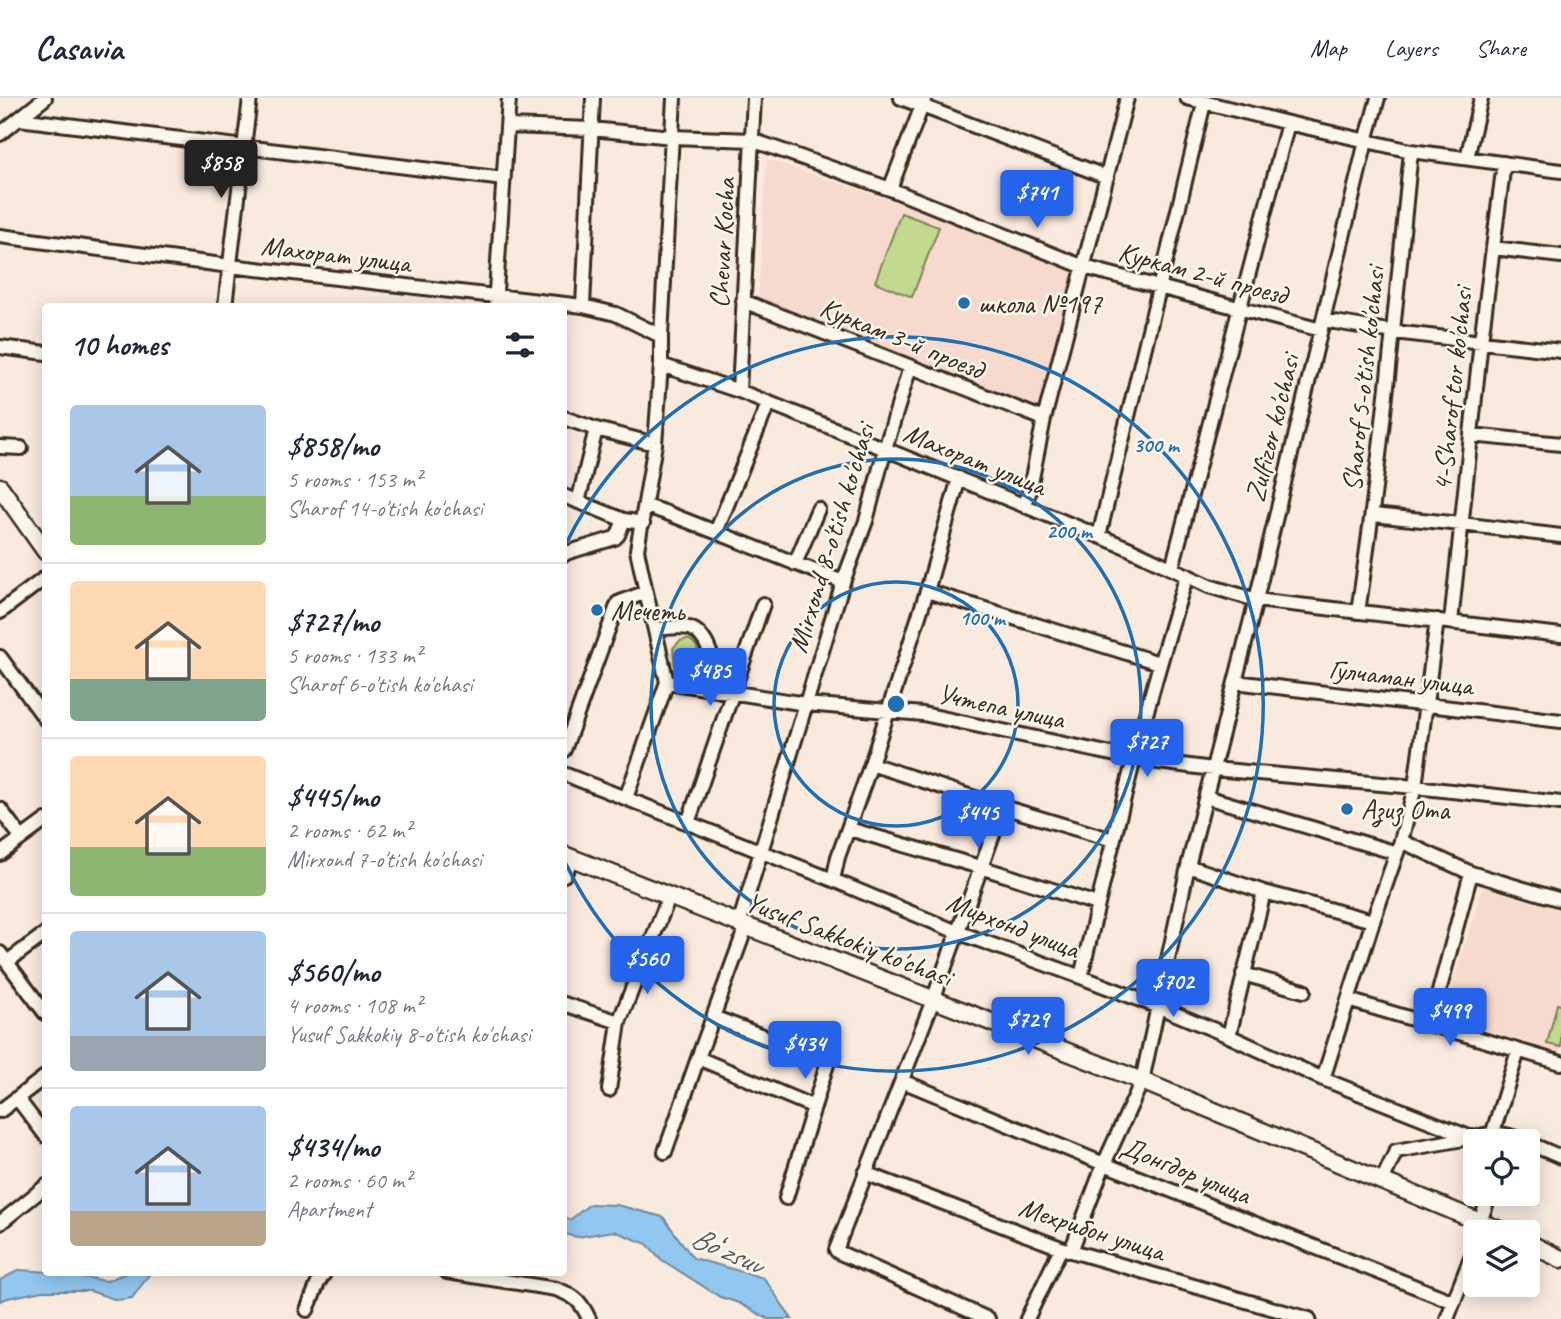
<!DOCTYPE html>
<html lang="en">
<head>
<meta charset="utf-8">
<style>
  :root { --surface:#fff; --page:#f2f2f3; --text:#1f2937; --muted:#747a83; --line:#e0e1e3; --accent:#2563eb }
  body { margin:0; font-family:Caveat,sans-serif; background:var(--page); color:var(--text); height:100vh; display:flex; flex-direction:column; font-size:26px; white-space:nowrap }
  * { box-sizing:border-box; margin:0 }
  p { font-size:23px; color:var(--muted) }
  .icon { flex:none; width:38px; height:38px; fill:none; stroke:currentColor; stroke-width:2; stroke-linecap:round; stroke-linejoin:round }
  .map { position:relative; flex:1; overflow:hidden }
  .drawer { position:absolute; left:42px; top:205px; width:525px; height:973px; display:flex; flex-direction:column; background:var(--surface); border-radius:7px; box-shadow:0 4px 18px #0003 }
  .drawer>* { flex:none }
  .tools { position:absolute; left:1463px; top:1031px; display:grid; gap:14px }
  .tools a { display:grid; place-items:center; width:77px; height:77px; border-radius:7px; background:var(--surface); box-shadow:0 4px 18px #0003; font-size:35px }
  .price { position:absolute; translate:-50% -60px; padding:0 16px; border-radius:7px; background:var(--accent); color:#fff; font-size:23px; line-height:46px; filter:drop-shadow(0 2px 4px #0008) }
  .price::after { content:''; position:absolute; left:50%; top:42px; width:21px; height:16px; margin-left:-10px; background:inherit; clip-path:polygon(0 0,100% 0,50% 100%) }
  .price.selected { background:#222; color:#fff }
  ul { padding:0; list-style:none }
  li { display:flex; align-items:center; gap:21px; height:175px; padding:0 28px }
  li+li { border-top:2px solid var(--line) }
  li span { display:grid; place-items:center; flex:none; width:196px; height:140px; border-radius:7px; color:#555 }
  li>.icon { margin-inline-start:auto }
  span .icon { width:84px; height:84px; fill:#fffc; stroke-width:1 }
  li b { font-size:30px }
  h2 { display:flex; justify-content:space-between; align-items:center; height:84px; padding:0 28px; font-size:30px }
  header { display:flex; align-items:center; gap:42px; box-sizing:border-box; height:98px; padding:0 35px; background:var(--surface); border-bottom:2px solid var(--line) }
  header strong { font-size:33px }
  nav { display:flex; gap:38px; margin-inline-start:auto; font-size:24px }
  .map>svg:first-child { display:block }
  .built { fill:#f6dace }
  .green { fill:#c2d98f; stroke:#7e8256; stroke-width:2 }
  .water { fill:#92c7f0; stroke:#6f889c; stroke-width:2 }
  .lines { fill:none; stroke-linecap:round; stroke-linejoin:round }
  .minor-casing { stroke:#3b2a1e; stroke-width:18 }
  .major-casing { stroke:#3b2a1e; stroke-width:21 }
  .minor { stroke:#fbf7ec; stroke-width:12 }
  .major { stroke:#fbf7ec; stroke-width:16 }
  .ring { fill:none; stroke:#1f6fb2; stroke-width:3.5 }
  .poi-dot { fill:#1f6fb2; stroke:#fbf7ec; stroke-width:2.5 }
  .labels { text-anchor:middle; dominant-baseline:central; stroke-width:5; stroke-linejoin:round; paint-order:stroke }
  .street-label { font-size:28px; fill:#3b2a1e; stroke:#fbf7ec }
  .poi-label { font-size:28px; fill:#3b2a1e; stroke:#fbf7ec; text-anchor:start }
  .water-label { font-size:30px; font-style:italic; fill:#55595d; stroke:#fbf7ec }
  .centre { fill:#1f6fb2; stroke:#fbf7ec; stroke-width:3.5 }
  .ring-label { font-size:21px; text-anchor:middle; font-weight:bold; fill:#1f6fb2; stroke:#fbf7ec; stroke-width:5; stroke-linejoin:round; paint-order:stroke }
</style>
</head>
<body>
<header>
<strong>Casavia</strong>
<nav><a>Map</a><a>Layers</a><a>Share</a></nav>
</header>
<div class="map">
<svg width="1561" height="1221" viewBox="0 0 1561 1221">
  <rect width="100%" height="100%" fill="#f9eade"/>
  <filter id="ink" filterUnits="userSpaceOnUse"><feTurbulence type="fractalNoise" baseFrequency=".0143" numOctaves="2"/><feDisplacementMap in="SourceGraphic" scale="14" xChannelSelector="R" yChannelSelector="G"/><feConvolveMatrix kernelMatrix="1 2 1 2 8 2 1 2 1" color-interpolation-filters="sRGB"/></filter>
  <g filter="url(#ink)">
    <path class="built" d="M767,61L893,103L1078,171L1039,314L848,240L858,208L847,239L758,203Z
      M1483,789L1561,812V955L1442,919Z"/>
    <path class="green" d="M901,115L939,129L912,199L875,184Z
      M687,541C701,545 699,561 701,574C695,582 683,584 677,574C674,568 674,557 673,550L680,543Z
      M1557,906L1561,907V949L1547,946Z"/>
    <path class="water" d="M590,1106L617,1107L663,1119L693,1160L764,1180L792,1221H768L739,1205L720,1199L662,1162L647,1146L614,1133L577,1139L564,1136V1119L570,1122Z
      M19,1172L51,1174L107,1183L128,1174H151L132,1200L117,1202L90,1193H42L8,1200L0,1203V1182Z"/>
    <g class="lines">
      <defs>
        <path id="minor" d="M901,0L1107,79
          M1187,0L1288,25L1411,53L1561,73
          M19,21L504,81
          M508,28L591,31L673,39L752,42L890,91L1084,169L1321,232
          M0,36L45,0
          M1467,60L1481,0
          M890,91L925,0
          M0,138L230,168L583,208L616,216L661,238
          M1493,150L1561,158
          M743,203L1044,321
          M225,208L250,0
          M495,208L509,0
          M583,208L593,0
          M1323,222L1394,234L1561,253
          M0,249L46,255
          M661,267L739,293L885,351L1126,449L1209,488L1256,502L1561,537
          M739,293L754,0
          M564,320L596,331L655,346
          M1471,337L1561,346
          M0,349L21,350
          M564,398L624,422L643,425
          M578,404L596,331
          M1023,407L1029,395L1044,321L1127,0
          M646,408L667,415L843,484
          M1373,417L1461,426L1561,438
          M716,434L768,306
          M1099,438L1204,5
          M564,457L566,455L615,440L618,437L624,422
          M795,466L818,411
          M1172,470L1288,25
          M927,493L1159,565
          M0,514L46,479
          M1358,514C1381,361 1396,207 1411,53
          M1451,524L1481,243L1504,65
          M655,531C666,530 679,528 689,530C711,536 715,574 720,593
          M0,559L46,622
          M667,584L806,606L923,616L1135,661L1213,671L1415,689L1561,705
          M667,584L646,494L637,452L655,346L661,267V238L674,0
          M1235,584L1561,623
          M564,652L618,505L646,494
          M871,666L1003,709L1113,742
          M564,676L833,782L957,834L1081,879L1159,909L1229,938L1323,981L1472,1040C1494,1034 1503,1034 1524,1043
          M1206,699L1397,755
          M626,700L667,584
          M0,711L21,739
          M688,725L763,506
          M849,731L980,769L1097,806
          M1401,743L1471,775L1561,802
          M0,756L46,722
          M1188,768L1264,794L1373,823
          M564,777L572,761
          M833,782L838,759L871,666L927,493L959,380
          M739,826L843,484L866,423L885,351L910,269
          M0,855L46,916
          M7,864L46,835
          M1243,876L1304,893
          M1081,879C1112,744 1145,609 1187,477
          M1348,902L1561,965
          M564,906L619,924
          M713,919L828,963L786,1100
          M1430,927L1471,775
          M1229,938L1264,794
          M698,960L814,1009
          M1323,981L1373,823L1401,743L1415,689L1437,522
          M902,983L1104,1066L1454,1204
          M609,992L619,924L669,799
          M17,1000L46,1038
          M0,1013L46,978
          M1493,1034L1518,953
          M1528,1045L1561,1059
          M665,1054L698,960L746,829
          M865,1075L1061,1150L1309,1221
          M1382,1083L1396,1053L1469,1040
          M1480,1124L1490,1096
          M0,1125L46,1088
          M1071,1153L1104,1066L1142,983L1188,768L1256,502L1366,43L1378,0
          M447,1174L556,1191C575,1198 581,1203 589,1221
          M307,1212L318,1185L325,1174
          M988,1221L838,1154L836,1152L933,902L1003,709
          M1027,1221L1061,1150
          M1447,1221L1475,1149"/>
        <path id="major" d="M0,389L46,454
          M564,757L1142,983L1504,1134
          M1528,1145L1561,1161"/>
      </defs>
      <use href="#minor" class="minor-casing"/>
      <use href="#major" class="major-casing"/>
      <use href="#minor" class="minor"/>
      <use href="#major" class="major"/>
    </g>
  </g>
  <g class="ring">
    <circle cx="896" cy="606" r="122"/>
    <circle cx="896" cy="606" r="245"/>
    <path d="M565 448A367 367 0 1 1 565 764"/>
  </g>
  <g class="poi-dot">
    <circle cx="964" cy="205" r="7"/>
    <circle cx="597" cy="512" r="7"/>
    <circle cx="1347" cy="711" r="7"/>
  </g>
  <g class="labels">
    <g class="street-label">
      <text transform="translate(722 145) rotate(-87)">Chevar Kocha</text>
      <text transform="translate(336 156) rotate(7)">Махорат улица</text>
      <text transform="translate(1203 175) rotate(15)">Куркам 2-й проезд</text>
      <text transform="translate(902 240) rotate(22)">Куркам 3-й проезд</text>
      <text transform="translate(1363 281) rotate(-84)">Sharof 5-o'tish ko'chasi</text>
      <text transform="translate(1452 291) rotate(-84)">4-Sharof tor ko'chasi</text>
      <text transform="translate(1272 330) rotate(-76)">Zulfizor ko'chasi</text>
      <text transform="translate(975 361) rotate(22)">Махорат улица</text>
      <text transform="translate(831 440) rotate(-73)">Mirxond 8-o'tish ko'chasi</text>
      <text transform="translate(1401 579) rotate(7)">Гулчаман улица</text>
      <text transform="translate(1001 608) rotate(12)">Учтепа улица</text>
      <text transform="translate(1013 827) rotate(21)">Мирхонд улица</text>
      <text transform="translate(849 841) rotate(21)">Yusuf Sakkokiy ko'chasi</text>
      <text transform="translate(1186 1072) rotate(22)">Донгдор улица</text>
      <text transform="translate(1092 1131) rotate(18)">Мехрибон улица</text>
    </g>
    <g class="poi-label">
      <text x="978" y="205">школа №197</text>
      <text x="611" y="512">Мечеть</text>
      <text x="1361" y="711">Азиз Ота</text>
    </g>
    <g class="water-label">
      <text transform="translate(727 1152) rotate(24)">Boʻzsuv</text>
    </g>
  </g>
  <circle cx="896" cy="606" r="10" class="centre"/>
  <g class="ring-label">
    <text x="1156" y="354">300 m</text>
    <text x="1069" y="440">200 m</text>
    <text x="982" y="527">100 m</text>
  </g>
</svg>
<div class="tools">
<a><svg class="icon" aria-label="locate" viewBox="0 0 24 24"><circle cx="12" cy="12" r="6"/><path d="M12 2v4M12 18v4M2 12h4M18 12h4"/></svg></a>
<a><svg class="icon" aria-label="layers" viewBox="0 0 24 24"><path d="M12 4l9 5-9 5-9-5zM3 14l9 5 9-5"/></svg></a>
</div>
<b class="price selected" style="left:221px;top:102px">$858</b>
<b class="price" style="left:1037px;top:132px">$741</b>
<b class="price" style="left:710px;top:610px">$485</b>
<b class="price" style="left:1147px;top:681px">$727</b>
<b class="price" style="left:978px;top:752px">$445</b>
<b class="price" style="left:647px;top:898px">$560</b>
<b class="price" style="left:1173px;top:921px">$702</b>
<b class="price" style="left:1450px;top:950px">$499</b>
<b class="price" style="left:1028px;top:959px">$729</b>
<b class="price" style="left:805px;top:983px">$434</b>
<section class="drawer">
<h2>10 homes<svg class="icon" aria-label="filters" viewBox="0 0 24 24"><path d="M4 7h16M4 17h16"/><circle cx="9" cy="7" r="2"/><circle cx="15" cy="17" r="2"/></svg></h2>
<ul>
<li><span style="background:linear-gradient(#a9c7e8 65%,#8fb573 0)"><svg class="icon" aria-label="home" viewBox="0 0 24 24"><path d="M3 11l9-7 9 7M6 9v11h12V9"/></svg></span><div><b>$858/mo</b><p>5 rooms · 153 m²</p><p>Sharof 14-o'tish ko'chasi</p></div></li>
<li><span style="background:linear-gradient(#ffd9b3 70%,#7fa58c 0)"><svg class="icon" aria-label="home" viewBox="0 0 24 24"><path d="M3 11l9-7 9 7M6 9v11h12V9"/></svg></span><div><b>$727/mo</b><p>5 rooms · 133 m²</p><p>Sharof 6-o'tish ko'chasi</p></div></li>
<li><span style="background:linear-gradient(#ffd9b3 65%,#8fb573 0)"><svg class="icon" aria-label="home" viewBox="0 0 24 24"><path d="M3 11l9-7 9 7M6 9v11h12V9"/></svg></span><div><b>$445/mo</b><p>2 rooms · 62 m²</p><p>Mirxond 7-o'tish ko'chasi</p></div></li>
<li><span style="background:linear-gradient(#a9c7e8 75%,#9aa5b1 0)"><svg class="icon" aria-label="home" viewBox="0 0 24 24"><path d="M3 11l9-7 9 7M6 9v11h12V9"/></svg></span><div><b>$560/mo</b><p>4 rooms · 108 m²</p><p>Yusuf Sakkokiy 8-o'tish ko'chasi</p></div></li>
<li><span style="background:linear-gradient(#a9c7e8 75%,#b9a48a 0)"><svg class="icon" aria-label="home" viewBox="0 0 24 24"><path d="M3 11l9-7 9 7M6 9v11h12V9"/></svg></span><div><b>$434/mo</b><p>2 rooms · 60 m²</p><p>Apartment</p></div></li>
</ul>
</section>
</div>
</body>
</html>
